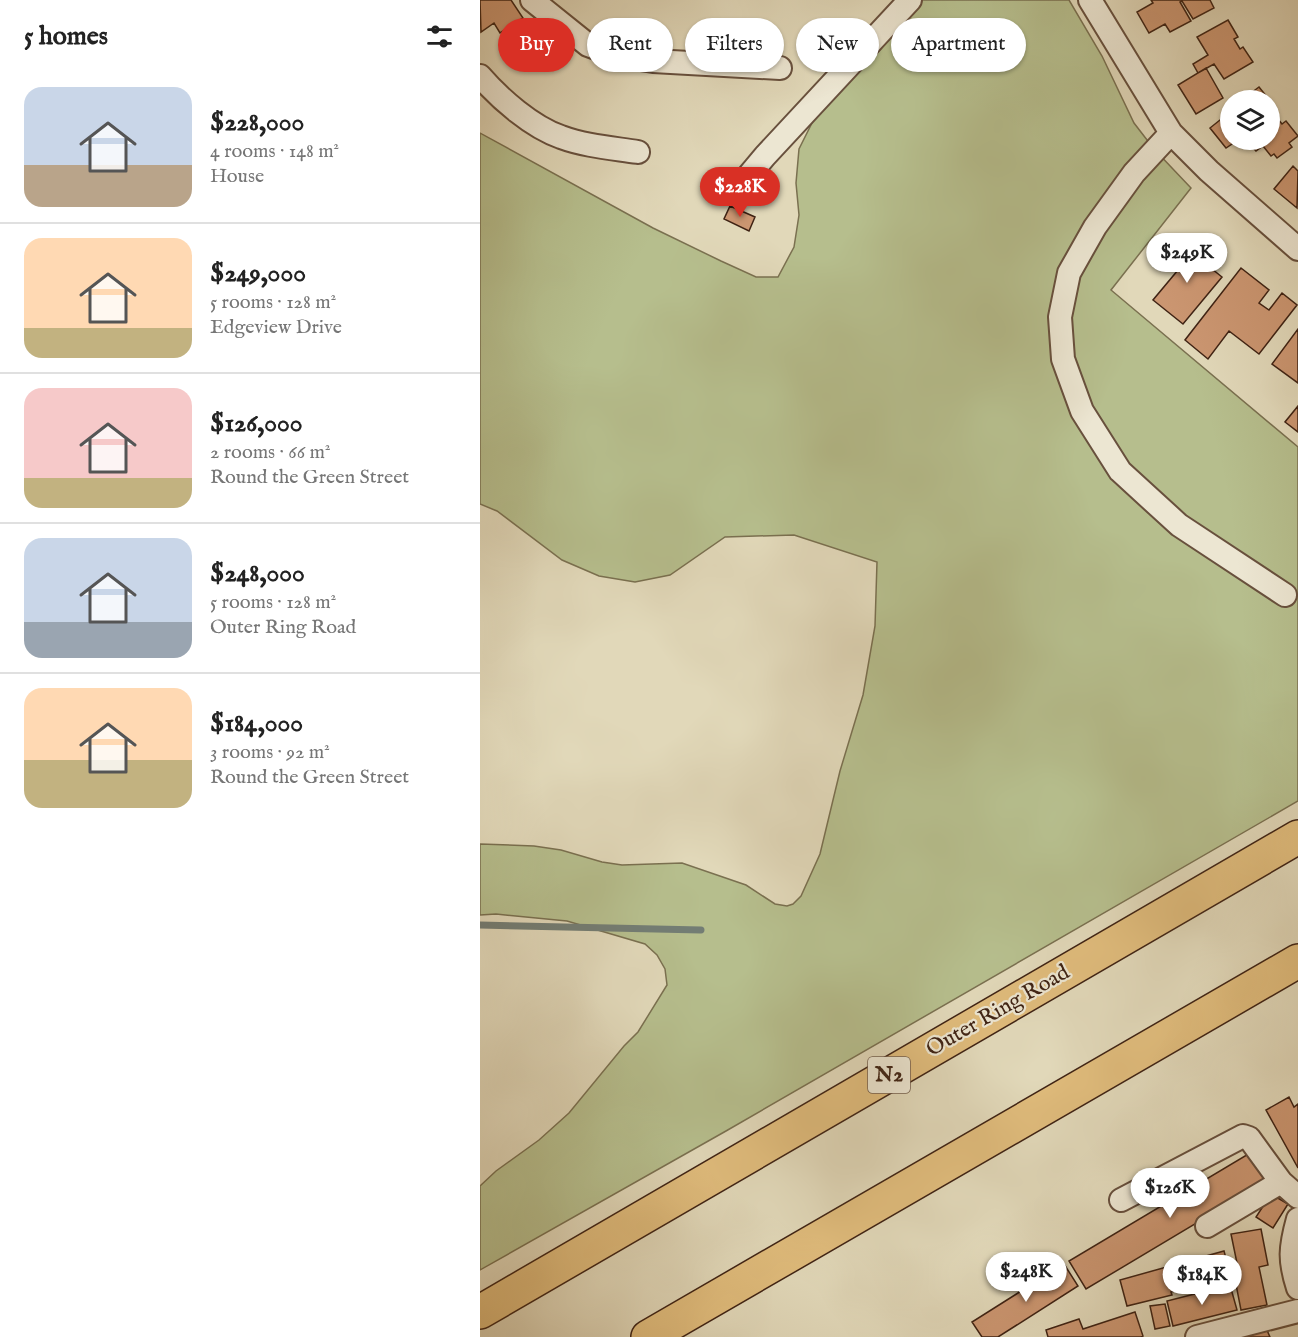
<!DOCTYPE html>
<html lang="en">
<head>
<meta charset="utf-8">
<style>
  :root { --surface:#fff; --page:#f6f6f6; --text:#222; --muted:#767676; --line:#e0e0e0; --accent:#d93025 }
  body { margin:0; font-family:"IM FELL English",serif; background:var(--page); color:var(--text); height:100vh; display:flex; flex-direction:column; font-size:22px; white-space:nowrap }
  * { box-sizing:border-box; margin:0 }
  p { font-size:20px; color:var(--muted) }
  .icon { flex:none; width:33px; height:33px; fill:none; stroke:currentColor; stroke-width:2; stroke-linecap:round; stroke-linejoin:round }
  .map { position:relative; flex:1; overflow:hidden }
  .panel { display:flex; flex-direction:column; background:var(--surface); width:480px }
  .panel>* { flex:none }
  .guide { position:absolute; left:18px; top:18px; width:570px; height:54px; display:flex; gap:12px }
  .buttons { position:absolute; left:740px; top:90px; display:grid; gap:12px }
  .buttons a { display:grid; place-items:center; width:60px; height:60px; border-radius:50%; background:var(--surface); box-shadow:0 2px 4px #0004; font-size:30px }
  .price { position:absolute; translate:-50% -51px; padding:0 14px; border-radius:21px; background:#fff; color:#222; font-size:20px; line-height:39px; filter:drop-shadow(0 2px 3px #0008) }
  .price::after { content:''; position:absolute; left:50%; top:36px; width:18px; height:14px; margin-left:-9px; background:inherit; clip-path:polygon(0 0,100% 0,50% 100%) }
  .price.on { background:var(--accent); color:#fff }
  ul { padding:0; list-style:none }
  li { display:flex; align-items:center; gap:18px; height:150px; padding:0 24px }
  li+li { border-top:2px solid var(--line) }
  li span { display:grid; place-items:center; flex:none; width:168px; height:120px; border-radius:18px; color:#555 }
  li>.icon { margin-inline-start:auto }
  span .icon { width:72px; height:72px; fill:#fffc; stroke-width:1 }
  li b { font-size:26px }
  h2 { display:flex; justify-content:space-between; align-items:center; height:72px; padding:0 24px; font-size:26px }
  .tag { padding:0 21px; border-radius:27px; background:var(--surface); box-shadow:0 2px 4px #0004; font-size:21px; line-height:54px }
  .tag.on { background:var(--accent); color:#fff }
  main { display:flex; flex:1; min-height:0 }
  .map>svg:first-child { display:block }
  .green { fill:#b6be8d; stroke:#7a7050; stroke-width:1.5 }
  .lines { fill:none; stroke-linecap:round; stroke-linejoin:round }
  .stream { stroke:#737d74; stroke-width:7 }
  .building { fill:#cb9671; stroke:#3f2314; stroke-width:1.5 }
  .minor-casing { stroke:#68503d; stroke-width:26 }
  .motorway-casing { stroke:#3f2314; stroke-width:36 }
  .minor { stroke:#ece6d2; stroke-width:22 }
  .motorway { stroke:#e0bc7c; stroke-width:33 }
  .labels { text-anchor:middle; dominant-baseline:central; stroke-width:4.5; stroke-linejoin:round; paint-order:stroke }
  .shield { fill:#ece6d2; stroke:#735e4d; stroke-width:1.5 }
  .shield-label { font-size:21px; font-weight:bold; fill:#3f2314 }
  .street-label { font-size:22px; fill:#3f2314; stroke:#ece6d2 }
</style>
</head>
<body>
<main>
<section class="panel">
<h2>5 homes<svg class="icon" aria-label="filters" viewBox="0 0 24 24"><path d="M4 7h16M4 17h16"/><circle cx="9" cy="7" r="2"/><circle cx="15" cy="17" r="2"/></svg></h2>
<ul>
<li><span style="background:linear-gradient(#c9d6e8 65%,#b9a48a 0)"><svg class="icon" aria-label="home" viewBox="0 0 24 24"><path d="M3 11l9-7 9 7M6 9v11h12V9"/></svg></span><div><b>$228,000</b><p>4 rooms · 148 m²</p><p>House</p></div></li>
<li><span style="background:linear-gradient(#ffd9b3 75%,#c2b280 0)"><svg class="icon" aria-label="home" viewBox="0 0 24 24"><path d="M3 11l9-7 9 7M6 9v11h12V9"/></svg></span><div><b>$249,000</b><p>5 rooms · 128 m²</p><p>Edgeview Drive</p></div></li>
<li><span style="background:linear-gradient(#f6c9c9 75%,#c2b280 0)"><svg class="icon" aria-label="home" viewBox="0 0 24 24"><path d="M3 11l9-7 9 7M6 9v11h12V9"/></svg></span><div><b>$126,000</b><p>2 rooms · 66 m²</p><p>Round the Green Street</p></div></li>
<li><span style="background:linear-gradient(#c9d6e8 70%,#9aa5b1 0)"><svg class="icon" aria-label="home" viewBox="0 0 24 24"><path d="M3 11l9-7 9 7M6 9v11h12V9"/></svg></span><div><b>$248,000</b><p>5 rooms · 128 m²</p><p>Outer Ring Road</p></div></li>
<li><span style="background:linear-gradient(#ffd9b3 60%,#c2b280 0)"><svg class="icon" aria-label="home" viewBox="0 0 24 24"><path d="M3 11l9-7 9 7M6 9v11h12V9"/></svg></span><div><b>$184,000</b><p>3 rooms · 92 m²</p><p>Round the Green Street</p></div></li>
</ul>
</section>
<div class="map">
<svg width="818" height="1337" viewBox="0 0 818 1337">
  <rect width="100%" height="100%" fill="#e1d8b9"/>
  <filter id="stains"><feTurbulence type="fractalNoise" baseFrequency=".00333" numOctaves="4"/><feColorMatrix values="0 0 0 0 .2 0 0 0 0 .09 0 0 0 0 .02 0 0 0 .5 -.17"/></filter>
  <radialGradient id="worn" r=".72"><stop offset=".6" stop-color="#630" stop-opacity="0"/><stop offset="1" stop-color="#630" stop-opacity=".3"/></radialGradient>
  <path class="green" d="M436,0H589L622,56L654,123L674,149L711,188L631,290L818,447V801L246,1131L0,1270V1186L16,1171L59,1140L89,1113L144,1046L158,1032L187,985L185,969L177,955L165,944L87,921L16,914L0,915V844L54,846L81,850L122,862L142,865L202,863L266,885L295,904L307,906L313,904L321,896L340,854L360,771L383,695L395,626L397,562L314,535L245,537L190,575L155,582L119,576L82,560L17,511L0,504V133L173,228L241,261L276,277H298L314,247L319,215L316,183L319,149L337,113L400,50Z"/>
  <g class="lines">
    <path class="stream" d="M0,925L221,930"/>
  </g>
  <path class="building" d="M0,0H31L43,18L20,33L14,23L1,32Z
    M671,0H730L734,8L713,19L702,1L700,2L711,21L690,32L685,24L669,33L657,12L673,3Z
    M748,20L758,37L754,39L760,49L763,47L773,62L744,79L734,64L718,73L713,64L728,55L717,37Z
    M726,68L743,98L716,114L698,85Z
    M779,87L791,102L789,104V100H762Z
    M789,108L802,124L806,121L818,136L809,143L812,147L797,158L794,154L791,156L783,146L776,151L766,140H789Z
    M750,112V140H758L746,148L730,128Z
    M813,166L818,171L817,208L794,189Z
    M250,206L275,217L269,231L244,219Z
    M696,244L709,255L714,249L728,261L726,264L742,277L703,324L673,300L698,270L684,258Z
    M761,268L789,290L779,303L789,310L802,293L817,305L779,354L749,331L728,359L705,340Z
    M818,329V383L792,364Z
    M818,406V432L805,422Z
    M809,1097L814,1107L818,1104V1168L786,1110Z
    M775,1150L792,1178L606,1289L589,1261Z
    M791,1194L808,1204L793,1228L776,1217Z
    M781,1229L788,1265L779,1267L787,1305L761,1310L753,1269L758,1268L751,1234Z
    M744,1251L751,1277L691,1292L692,1295L647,1306L640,1280Z
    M584,1264L598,1286L518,1337H502L492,1322Z
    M750,1285L757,1310L693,1326L687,1301Z
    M685,1304L690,1326L675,1329L670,1306Z
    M655,1312L663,1336L661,1337H568L566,1330L599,1319L603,1329Z
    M786,1328L790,1337H768Z"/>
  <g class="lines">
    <defs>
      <path id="minor" d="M52,0L108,45L135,55L173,61L300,68
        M610,0L691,133L729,171L818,249
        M0,76C20,99 52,127 81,137C105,146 132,148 158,152
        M691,133L654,173L615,227L589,273L580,317L583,359L602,411L640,471L699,525L805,595
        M254,193L285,156L430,0
        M641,1200L763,1136L769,1138L801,1182L818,1197
        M818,1219C810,1248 809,1260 818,1288
        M727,1226L801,1182
        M717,1337L818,1311"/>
      <path id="motorway" d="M0,1312L818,837
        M168,1337L818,961"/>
    </defs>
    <use href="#minor" class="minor-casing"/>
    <use href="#motorway" class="motorway-casing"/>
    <use href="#minor" class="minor"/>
    <use href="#motorway" class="motorway"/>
  </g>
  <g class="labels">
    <rect class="shield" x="388" y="1057" width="42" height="36" rx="4.5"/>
    <g class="shield-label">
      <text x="409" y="1075">N2</text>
    </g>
    <g class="street-label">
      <text transform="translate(518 1011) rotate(-30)">Outer Ring Road</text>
    </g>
  </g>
  <rect width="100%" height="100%" filter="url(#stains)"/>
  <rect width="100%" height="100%" fill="url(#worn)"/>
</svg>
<div class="buttons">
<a><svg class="icon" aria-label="layers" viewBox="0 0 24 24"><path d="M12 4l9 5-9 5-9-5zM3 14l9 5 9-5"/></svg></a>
</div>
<b class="price on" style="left:260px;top:218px">$228K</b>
<b class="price" style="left:707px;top:284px">$249K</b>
<b class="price" style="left:690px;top:1219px">$126K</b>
<b class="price" style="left:546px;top:1303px">$248K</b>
<b class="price" style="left:722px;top:1306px">$184K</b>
<div class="guide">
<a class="tag on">Buy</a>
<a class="tag">Rent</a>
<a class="tag">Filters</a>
<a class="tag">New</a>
<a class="tag">Apartment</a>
</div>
</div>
</main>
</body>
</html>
